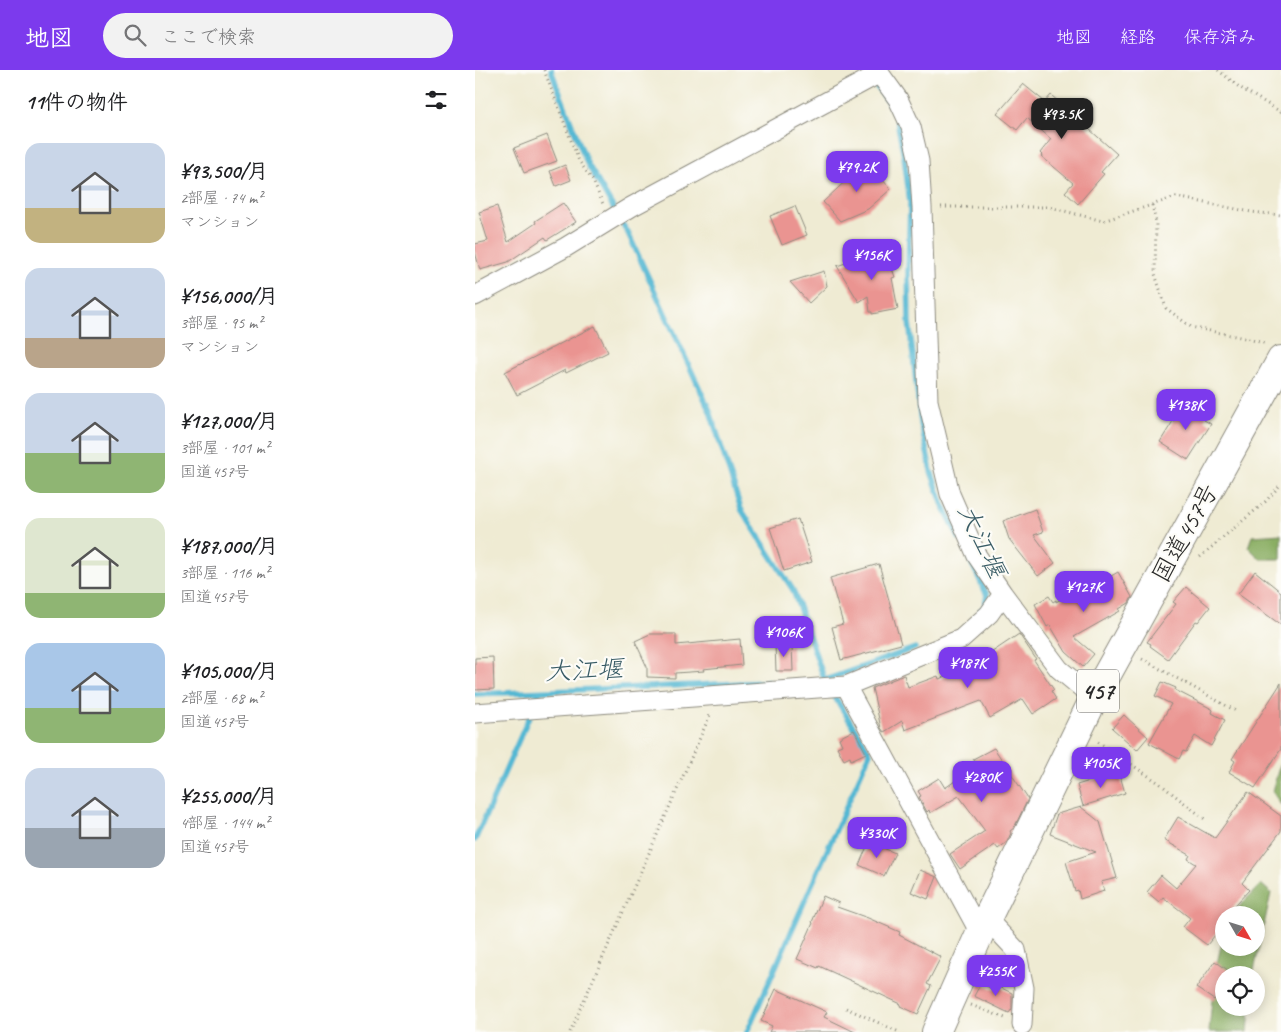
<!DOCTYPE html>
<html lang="ja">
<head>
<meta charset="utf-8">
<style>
  :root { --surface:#fff; --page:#f2f2f2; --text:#202124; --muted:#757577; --accent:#7c3aed }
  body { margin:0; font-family:Caveat,"Klee One",sans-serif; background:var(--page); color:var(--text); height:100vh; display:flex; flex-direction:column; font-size:19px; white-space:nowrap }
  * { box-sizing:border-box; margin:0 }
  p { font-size:16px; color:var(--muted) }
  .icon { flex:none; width:28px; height:28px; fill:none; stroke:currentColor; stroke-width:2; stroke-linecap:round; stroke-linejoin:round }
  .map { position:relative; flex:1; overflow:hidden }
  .side { display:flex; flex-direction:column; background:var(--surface); width:475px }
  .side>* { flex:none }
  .needle { width:32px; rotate:129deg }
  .controls { position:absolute; left:740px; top:836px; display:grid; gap:10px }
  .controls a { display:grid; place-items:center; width:50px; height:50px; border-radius:50%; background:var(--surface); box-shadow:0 2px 12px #0003; font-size:25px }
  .price { position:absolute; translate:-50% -42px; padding:0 11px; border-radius:10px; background:var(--accent); color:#fff; font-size:16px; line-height:32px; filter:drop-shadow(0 1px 2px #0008) }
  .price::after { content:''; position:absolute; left:50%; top:30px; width:15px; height:11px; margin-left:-8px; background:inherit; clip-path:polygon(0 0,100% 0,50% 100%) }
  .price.current { background:#222; color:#fff }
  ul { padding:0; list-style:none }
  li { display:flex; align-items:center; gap:15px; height:125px; padding:0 25px }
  li span { display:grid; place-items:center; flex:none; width:140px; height:100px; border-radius:15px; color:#555 }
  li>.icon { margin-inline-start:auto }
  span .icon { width:60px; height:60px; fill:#fffc; stroke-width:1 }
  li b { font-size:21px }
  h2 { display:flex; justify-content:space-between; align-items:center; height:60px; padding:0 25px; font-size:21px }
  header { display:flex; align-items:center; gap:30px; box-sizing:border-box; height:70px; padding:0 25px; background:var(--accent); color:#fff }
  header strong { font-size:24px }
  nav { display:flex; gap:28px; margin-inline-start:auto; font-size:18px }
  .search { width:350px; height:45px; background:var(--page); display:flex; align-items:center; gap:12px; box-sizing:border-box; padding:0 18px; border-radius:28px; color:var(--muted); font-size:19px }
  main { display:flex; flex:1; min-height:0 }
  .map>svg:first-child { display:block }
  .forest { fill:#8aae63; stroke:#5a6c47 }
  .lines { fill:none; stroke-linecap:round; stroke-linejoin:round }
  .stream { stroke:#54b8d3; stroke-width:5.5 }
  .building { fill:#ea9491 }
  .minor-casing { stroke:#8d8b7f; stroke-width:21 }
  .trunk-casing { stroke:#8d8b7f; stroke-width:30 }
  .path { stroke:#8d8b7f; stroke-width:3; stroke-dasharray:1 4; stroke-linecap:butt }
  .minor { stroke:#fff; stroke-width:19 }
  .trunk { stroke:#fff; stroke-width:28 }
  .labels { text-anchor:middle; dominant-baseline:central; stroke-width:4.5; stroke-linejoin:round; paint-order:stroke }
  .shield { fill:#fdfcf7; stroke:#6a6a68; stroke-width:1 }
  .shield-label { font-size:24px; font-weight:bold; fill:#2b2b2b }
  .street-label { font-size:25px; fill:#2b2b2b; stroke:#fdfcf7 }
  .water-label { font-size:26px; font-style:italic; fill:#395c66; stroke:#fdfcf7 }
</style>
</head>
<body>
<header>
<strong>地図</strong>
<div class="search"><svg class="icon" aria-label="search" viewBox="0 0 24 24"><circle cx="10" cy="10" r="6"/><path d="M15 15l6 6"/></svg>ここで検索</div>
<nav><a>地図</a><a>経路</a><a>保存済み</a></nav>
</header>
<main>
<section class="side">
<h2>11件の物件<svg class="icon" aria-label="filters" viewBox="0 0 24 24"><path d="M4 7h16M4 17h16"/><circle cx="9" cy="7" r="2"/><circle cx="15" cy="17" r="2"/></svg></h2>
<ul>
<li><span style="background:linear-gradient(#c9d6e8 65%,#c2b280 0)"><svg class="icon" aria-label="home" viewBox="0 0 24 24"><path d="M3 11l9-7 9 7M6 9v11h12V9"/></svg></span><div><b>¥93,500/月</b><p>2部屋 · 74 m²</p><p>マンション</p></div></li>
<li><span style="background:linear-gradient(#c9d6e8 70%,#b9a48a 0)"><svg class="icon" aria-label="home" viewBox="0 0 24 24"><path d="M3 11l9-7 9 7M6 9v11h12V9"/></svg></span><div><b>¥156,000/月</b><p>3部屋 · 95 m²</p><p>マンション</p></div></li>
<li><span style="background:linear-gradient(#c9d6e8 60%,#8fb573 0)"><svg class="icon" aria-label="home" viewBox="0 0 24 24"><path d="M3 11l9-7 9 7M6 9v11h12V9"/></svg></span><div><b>¥127,000/月</b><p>3部屋 · 101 m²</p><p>国道457号</p></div></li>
<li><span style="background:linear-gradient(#dfe7d0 75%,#8fb573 0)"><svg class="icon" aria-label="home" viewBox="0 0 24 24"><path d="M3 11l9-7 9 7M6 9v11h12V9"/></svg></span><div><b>¥187,000/月</b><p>3部屋 · 116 m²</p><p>国道457号</p></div></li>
<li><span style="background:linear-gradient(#a9c7e8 65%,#8fb573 0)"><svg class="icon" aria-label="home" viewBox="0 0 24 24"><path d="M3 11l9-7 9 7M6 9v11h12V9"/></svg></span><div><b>¥105,000/月</b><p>2部屋 · 68 m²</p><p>国道457号</p></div></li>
<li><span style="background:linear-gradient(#c9d6e8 60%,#9aa5b1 0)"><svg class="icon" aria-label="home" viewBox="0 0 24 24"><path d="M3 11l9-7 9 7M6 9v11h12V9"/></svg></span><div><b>¥255,000/月</b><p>4部屋 · 144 m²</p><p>国道457号</p></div></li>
</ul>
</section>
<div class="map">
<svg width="806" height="962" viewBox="0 0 806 962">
  <rect width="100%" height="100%" fill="#fdfcf7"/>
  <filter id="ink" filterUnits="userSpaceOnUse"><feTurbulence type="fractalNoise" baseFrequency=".02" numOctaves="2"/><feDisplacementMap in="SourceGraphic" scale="10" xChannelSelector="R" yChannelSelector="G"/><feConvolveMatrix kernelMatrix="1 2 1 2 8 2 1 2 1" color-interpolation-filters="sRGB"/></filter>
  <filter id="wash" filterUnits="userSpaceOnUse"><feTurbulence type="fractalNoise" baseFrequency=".0096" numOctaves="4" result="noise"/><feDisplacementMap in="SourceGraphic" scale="20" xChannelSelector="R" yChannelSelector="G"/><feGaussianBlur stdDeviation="1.12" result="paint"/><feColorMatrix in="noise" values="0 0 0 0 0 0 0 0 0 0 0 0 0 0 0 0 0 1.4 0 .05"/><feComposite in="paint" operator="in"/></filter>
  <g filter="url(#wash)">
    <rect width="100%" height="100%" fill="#efebd3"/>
    <path class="forest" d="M806,464V489H785L773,477L777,466Z
      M806,691V735L797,721Z
      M786,814L796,823L778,905H749V938H775L773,962H734C737,930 739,897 749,866V878H781V845H756Z"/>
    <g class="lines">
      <path class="stream" d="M76,0L112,93L153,163L235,341L266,439L318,520L351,614
        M388,0L410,27L421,45L429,86L435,133L433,197L434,252L446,354L456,401L467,433L484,468
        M495,490L512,525L509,538L506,540
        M350,610L440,578
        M0,624L293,612
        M0,770L65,622
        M272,962L395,683L356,621"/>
    </g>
    <g id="blocks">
      <path class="building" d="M548,14L570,32L576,25L642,84L626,102L629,104L603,134L590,122L598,113L566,86L567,85L565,83L576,69L552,48L542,60L522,44Z
        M72,65L82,91L49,103L39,78Z
        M391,92L416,119L393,139L365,151L348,132Z
        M90,95L96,110L81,116L75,101Z
        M88,133L101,152L72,170L70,167L33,192L5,200L0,182V174L13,171L4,142L22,136L33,172L61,153L60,151Z
        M320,136L332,165L307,175L295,146Z
        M410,179L420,207L417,208L423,239L397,244V242H395L393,226L384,232L362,196Z
        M349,201L352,216L334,233L315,212Z
        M120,256L133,282L91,303L90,300L42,325L30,302Z
        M710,332L732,346L729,350L736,354L713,390L685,372Z
        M560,439L568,462L559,465L580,493L563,506L534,469L528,451Z
        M323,449L337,492L309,501L295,458Z
        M404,494L426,574L366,590L357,557L368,554L355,508Z
        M780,501L806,522V555L763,524Z
        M643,502L657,527L654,533L644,539L645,541L599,567L619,584L608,597L591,582L575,555L572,557L560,534L574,526L578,532L581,530V532L604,519L607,523Z
        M711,517L735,537L723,552L721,551L693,589L675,576L676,574L672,572L701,534L698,532Z
        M175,564H201V575L265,569L267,595L228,599L229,601L200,603V608L172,607V597L160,571Z
        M544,564L561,589L559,590L579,620L576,621L581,629L558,644L548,629L515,648L506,631L430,660L427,651L409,662L406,658L397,618L429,605L433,617L463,606L464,609L498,595Z
        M300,575H317L318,601H301Z
        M18,587L19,619L0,620V588Z
        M687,612L701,618L700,620L737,639L738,640L737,643L750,650L736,676L720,666L711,682L708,681L704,689L674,673L696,634L680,626Z
        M806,613V679L780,718L754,702L760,691L757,689Z
        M649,645L673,667L662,680L637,658Z
        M379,660L391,683L376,690L375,687L369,690L362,677L367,675L364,668Z
        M519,678L553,729L539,758L535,761L536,763L532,772L523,779L520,775L485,799L475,784L510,761L484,726L455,743L454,740L452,742L444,727L446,726L443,721L464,708L470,718L503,695L498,689Z
        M644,702L650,723L608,736L602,715Z
        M773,722L806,746V761L767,813L774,820L751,845H749V854L732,875L708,857L715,848L688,827L684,832L672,822L686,805L701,818L721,794L713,789L715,785L689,770L703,747L740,768Z
        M606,737L625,752L642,808L626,812L629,821L605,829L603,820L600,821L591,792L621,782L575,764L582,744Z
        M394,772L420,783L409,806L384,795Z
        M445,800L462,807L453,829L436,822Z
        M348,826L364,833L362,837L393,848L425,862L424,865L466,887L452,914L456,916L443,944L425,936L426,934L344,896L343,898L322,889L338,853L337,852Z
        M740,891L757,903L756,905H749V915L739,930L721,918Z
        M506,913L520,920L522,916L537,923V939L534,943L499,926Z
        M301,919L352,942L349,947L380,962H294L297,956L286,951Z"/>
    </g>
  </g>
  <g filter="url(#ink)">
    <use href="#blocks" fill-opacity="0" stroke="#8d8b7f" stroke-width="1"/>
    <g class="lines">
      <defs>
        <path id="minor" d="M402,0L423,29L436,57L444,91L447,137L453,331L475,424L502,486L528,524L584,599L619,628
          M0,226L91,177L156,137L405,3
          M371,616L505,863
          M0,643L371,616L486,569L514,544L528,524
          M512,849L541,880L549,918L547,955"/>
        <path id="trunk" d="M461,962L505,863L619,628L806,290"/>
      </defs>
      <use href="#minor" class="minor-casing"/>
      <use href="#trunk" class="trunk-casing"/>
      <path class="path" d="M69,0L104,91L118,111L128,134
        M743,0L764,17L806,42
        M677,135L681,152L680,204L691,238L716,257L770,268L792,274
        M466,137H574L628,151L701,127L776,142L806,145
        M725,487L790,432L806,414
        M667,589L761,641
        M623,672L684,713L731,750
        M496,935L530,948
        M371,938L424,962
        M95,962L235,645"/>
      <use href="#minor" class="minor"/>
      <use href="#trunk" class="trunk"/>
    </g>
  </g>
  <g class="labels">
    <rect class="shield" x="602" y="599.5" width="42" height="43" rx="4"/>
    <g class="shield-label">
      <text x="623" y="621">457</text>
    </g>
    <g class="street-label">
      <text transform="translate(710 463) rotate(-61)">国道457号</text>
    </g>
    <g class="water-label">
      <text transform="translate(507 471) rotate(65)">大江堰</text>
      <text transform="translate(109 600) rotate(-2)">大江堰</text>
    </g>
  </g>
</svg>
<div class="controls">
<a><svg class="needle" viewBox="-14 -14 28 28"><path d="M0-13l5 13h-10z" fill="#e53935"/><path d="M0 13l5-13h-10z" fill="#757577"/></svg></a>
<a><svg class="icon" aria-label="locate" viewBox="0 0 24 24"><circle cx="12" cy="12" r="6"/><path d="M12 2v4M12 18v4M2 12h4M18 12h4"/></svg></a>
</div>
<b class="price current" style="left:587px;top:70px">¥93.5K</b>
<b class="price" style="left:382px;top:123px">¥79.2K</b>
<b class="price" style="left:397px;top:211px">¥156K</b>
<b class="price" style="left:711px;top:361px">¥138K</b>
<b class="price" style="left:609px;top:543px">¥127K</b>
<b class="price" style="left:309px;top:588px">¥106K</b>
<b class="price" style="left:493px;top:619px">¥187K</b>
<b class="price" style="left:626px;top:719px">¥105K</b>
<b class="price" style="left:507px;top:733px">¥280K</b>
<b class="price" style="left:402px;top:789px">¥330K</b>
<b class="price" style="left:521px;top:927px">¥255K</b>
</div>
</main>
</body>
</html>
